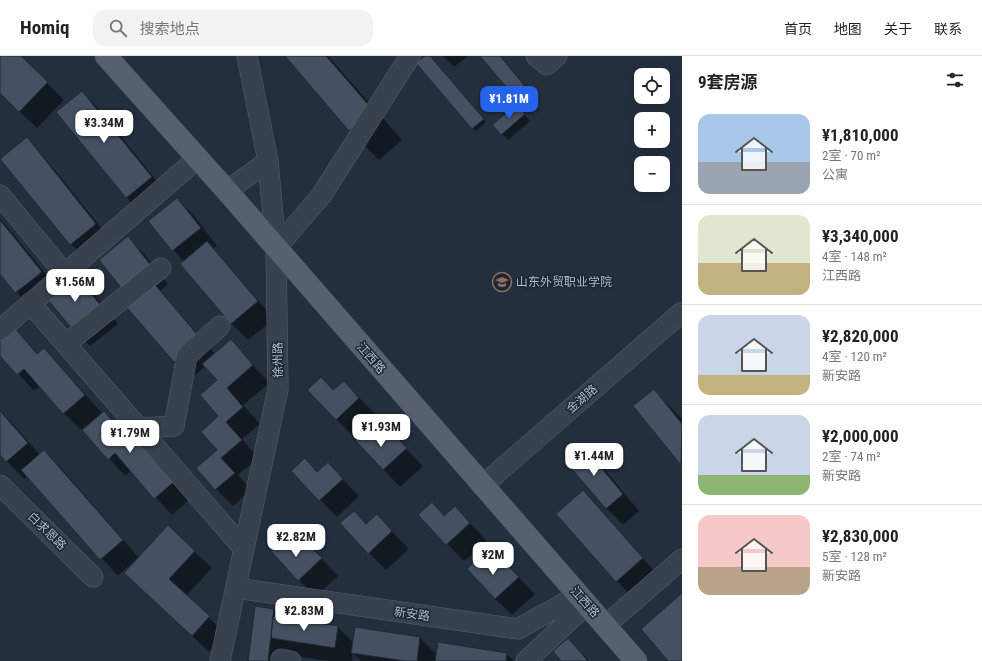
<!DOCTYPE html>
<html lang="zh">
<head>
<meta charset="utf-8">
<style>
  :root { --surface:#fff; --page:#f2f2f2; --text:#222; --muted:#767676; --line:#e0e0e0; --accent:#2563eb }
  body { margin:0; font-family:"Roboto Condensed","Noto Sans SC",sans-serif; background:var(--page); color:var(--text); height:100vh; display:flex; flex-direction:column; font-size:15px; white-space:nowrap }
  * { box-sizing:border-box; margin:0 }
  p { font-size:13px; color:var(--muted) }
  .icon { flex:none; width:22px; height:22px; fill:none; stroke:currentColor; stroke-width:2; stroke-linecap:round; stroke-linejoin:round }
  .map { position:relative; flex:1; overflow:hidden }
  .details { display:flex; flex-direction:column; background:var(--surface); width:300px }
  .details>* { flex:none }
  .buttons { position:absolute; left:634px; top:12px; display:grid; gap:8px }
  .buttons a { display:grid; place-items:center; width:36px; height:36px; border-radius:8px; background:var(--surface); box-shadow:0 2px 10px #0003; font-size:20px }
  .price { position:absolute; translate:-50% -34px; padding:0 9px; border-radius:8px; background:#fff; color:#222; font-size:13px; line-height:26px; filter:drop-shadow(0 1px 2px #0008) }
  .price::after { content:''; position:absolute; left:50%; top:24px; width:12px; height:9px; margin-left:-6px; background:inherit; clip-path:polygon(0 0,100% 0,50% 100%) }
  .price.selected { background:var(--accent); color:#fff }
  ul { padding:0; list-style:none }
  li { display:flex; align-items:center; gap:12px; height:100px; padding:0 16px }
  li+li { border-top:1px solid var(--line) }
  li span { display:grid; place-items:center; flex:none; width:112px; height:80px; border-radius:12px; color:#555 }
  li>.icon { margin-inline-start:auto }
  span .icon { width:48px; height:48px; fill:#fffc; stroke-width:1 }
  li b { font-size:17px }
  h2 { display:flex; justify-content:space-between; align-items:center; height:48px; padding:0 16px; font-size:17px }
  header { display:flex; align-items:center; gap:24px; box-sizing:border-box; height:56px; padding:0 20px; background:var(--surface); border-bottom:1px solid var(--line) }
  header strong { font-size:19px }
  nav { display:flex; gap:22px; margin-inline-start:auto; font-size:14px }
  .search { width:280px; height:36px; background:var(--page); display:flex; align-items:center; gap:10px; box-sizing:border-box; padding:0 14px; border-radius:12px; color:var(--muted); font-size:15px }
  main { display:flex; flex:1; min-height:0 }
  .map>svg:first-child { display:block }
  .shadow { fill:#0007 }
  .building { fill:#455162; stroke:#1f2835 }
  .lines { fill:none; stroke-linecap:round; stroke-linejoin:round }
  .minor-casing { stroke:#565f6c; stroke-width:21 }
  .major-casing { stroke:#414a57; stroke-width:23 }
  .minor { stroke:#38414e; stroke-width:20 }
  .major { stroke:#56606e; stroke-width:22 }
  .labels { text-anchor:middle; dominant-baseline:central; stroke-width:3; stroke-linejoin:round; paint-order:stroke }
  .poi-label { font-size:12px; fill:#b4bcc9; stroke:#1d2633; text-anchor:start }
  .street-label { font-size:12px; fill:#b4bcc9; stroke:#1d2633 }
</style>
</head>
<body>
<header>
<strong>Homiq</strong>
<div class="search"><svg class="icon" aria-label="search" viewBox="0 0 24 24"><circle cx="10" cy="10" r="6"/><path d="M15 15l6 6"/></svg>搜索地点</div>
<nav><a>首页</a><a>地图</a><a>关于</a><a>联系</a></nav>
</header>
<main>
<div class="map">
<svg width="682" height="605" viewBox="0 0 682 605">
  <rect width="100%" height="100%" fill="#242f3e"/>
  <path class="shadow" d="M0,0H19L64,44L37,72L0,37Z
    M286,0H328L402,84L379,104L350,74Z
    M426,0H429L486,66L476,75L417,8Z
    M443,0H468L454,11Z
    M482,0H500L532,39L523,47Z
    M82,36L99,53L168,139L143,159L127,142L57,56Z
    M522,55L530,65L508,84L494,69Z
    M27,83L43,100L112,185L88,205L71,188Z
    M177,143L194,160L217,190L213,193L274,263L248,284L231,267L184,206L149,165Z
    M0,162L58,233L33,254L0,217Z
    M128,182L145,199L168,228L160,235L215,298L231,285L269,327L243,349L260,368L242,383L258,402L238,419L251,434L233,450L216,433L220,360L218,324L206,310L191,322L174,306Z
    M77,222L94,239L118,268L90,290L74,274Z
    M13,272L38,298L44,293L103,358L104,356L129,383L192,441L172,459L131,415L125,420L82,373L81,374L64,357L40,330L34,335L0,298Z
    M344,326L376,359L353,380L336,363L334,335Z
    M654,335L682,363V408L635,350Z
    M0,354L40,399L44,396L61,412L139,502L168,471L212,512L186,540L226,578L209,596L125,517L134,507L133,506L118,520L28,419L24,423L0,398Z
    M391,377L423,410L400,431L356,384L381,386Z
    M583,391L600,408L639,455L623,469L606,452Z
    M328,408L359,440L337,461L293,415L318,417Z
    M583,435L654,515L628,537L617,525Z
    M455,452L487,485L464,505L420,459L445,461Z
    M377,460L409,493L386,514L369,497L367,469Z
    M306,487L338,520L315,541L299,524Z
    M503,505L535,538L512,559L495,543L493,515Z
    M256,552L274,554L282,562L338,571L354,587L420,582L437,599L506,598L514,605H361L353,597L352,605H329L289,599L282,593L281,605H249Z
    M568,584L585,600L589,605H562Z"/>
  <path class="building" d="M0,0H21L48,26L19,56L0,37Z
    M285,0H326L373,54L349,75Z
    M425,0H430L484,63L472,73L416,7Z
    M480,0H500L524,29L513,39Z
    M82,35L152,121L126,142L56,56Z
    M517,48L525,58L501,79L492,69Z
    M27,81L96,168L70,189L0,103Z
    M177,142L201,172L172,195L148,165Z
    M0,164L42,216L15,237L0,218Z
    M128,180L152,211L123,234L99,204Z
    M207,185L258,245L231,268L180,208Z
    M77,220L102,251L73,274L48,244Z
    M151,224L201,283L174,306L123,247Z
    M13,270L37,298L44,292L85,339L63,358L24,313L17,319L0,300V282Z
    M231,283L253,309L227,332L243,351L226,366L242,384L221,402L235,417L215,434L196,412L217,394L201,376L218,360L200,339L217,324L202,308Z
    M321,321L333,334L344,325L359,342L336,364L307,334Z
    M654,333L682,368L681,409L633,350Z
    M0,355L28,387L6,406L0,399Z
    M104,355L128,383L135,377L176,424L154,443L115,397L108,404L82,374Z
    M368,372L381,385L391,375L407,392L383,414L355,384Z
    M583,390L623,438L606,453L565,405Z
    M44,394L123,484L100,504L21,414Z
    M305,402L317,416L328,406L343,423L319,445L291,415Z
    M583,434L643,502L616,526L556,458Z
    M432,446L444,460L455,450L470,467L446,489L418,459Z
    M354,455L366,468L377,458L392,475L368,498L340,467Z
    M168,469L195,495L169,523L210,560L192,580L124,517Z
    M283,482L296,495L306,486L322,502L298,525L270,494Z
    M480,500L493,514L503,504L519,521L495,543L467,513Z
    M682,537V605H668L641,573Z
    M255,550L274,553L268,605H248Z
    M273,560L338,570L335,592L271,582Z
    M355,571L420,581L417,605H405L351,597Z
    M568,582L588,605H561L553,595Z
    M438,586L507,597L506,605H435Z"/>
  <g class="lines">
    <defs>
      <path id="minor" d="M536,0L547,9L557,0
        M227,135L268,105
        M0,139L65,218
        M276,192L321,140L410,0
        M30,247L244,493
        M0,274L198,102
        M66,288L161,212
        M139,372L174,370L187,300L220,270
        M0,429L93,521
        M482,430L682,256
        M236,532L518,573L579,539
        M606,569L682,503
        M281,603L291,605
        M220,605L278,333L276,192L268,105L247,0
        M526,605L587,548"/>
      <path id="major" d="M106,0L227,135L636,605"/>
    </defs>
    <use href="#minor" class="minor-casing"/>
    <use href="#major" class="major-casing"/>
    <use href="#minor" class="minor"/>
    <use href="#major" class="major"/>
  </g>
  <defs>
    <symbol id="school-ring" viewBox="-11 -11 22 22"><circle r="9.5" fill="#1d2633" stroke="#8d6e63" stroke-width="1.5"/><path d="M0-5L7-2L0 1L-7-2ZM-4 1L0 2.5L4 1V4Q0 6-4 4Z" fill="#8d6e63"/></symbol>
  </defs>
  <g fill-rule="evenodd">
    <use href="#school-ring" x="491" y="215" width="22" height="22"/>
  </g>
  <g class="labels">
    <g class="poi-label">
      <text x="516" y="226">山东外贸职业学院</text>
    </g>
    <g class="street-label">
      <text transform="translate(371 302) rotate(49)">江西路</text>
      <text transform="translate(278 304) rotate(-91)">徐州路</text>
      <text transform="translate(582 343) rotate(-41)">金湖路</text>
      <text transform="translate(47 475) rotate(44)">白求恩路</text>
      <text transform="translate(585 546) rotate(48)">江西路</text>
      <text transform="translate(412 558) rotate(8)">新安路</text>
    </g>
  </g>
</svg>
<div class="buttons">
<a><svg class="icon" aria-label="locate" viewBox="0 0 24 24"><circle cx="12" cy="12" r="6"/><path d="M12 2v4M12 18v4M2 12h4M18 12h4"/></svg></a>
<a>+</a>
<a>−</a>
</div>
<b class="price selected" style="left:509px;top:64px">¥1.81M</b>
<b class="price" style="left:104px;top:88px">¥3.34M</b>
<b class="price" style="left:75px;top:247px">¥1.56M</b>
<b class="price" style="left:381px;top:392px">¥1.93M</b>
<b class="price" style="left:130px;top:398px">¥1.79M</b>
<b class="price" style="left:594px;top:421px">¥1.44M</b>
<b class="price" style="left:296px;top:502px">¥2.82M</b>
<b class="price" style="left:493px;top:520px">¥2M</b>
<b class="price" style="left:304px;top:576px">¥2.83M</b>
</div>
<section class="details">
<h2>9套房源<svg class="icon" aria-label="filters" viewBox="0 0 24 24"><path d="M4 7h16M4 17h16"/><circle cx="9" cy="7" r="2"/><circle cx="15" cy="17" r="2"/></svg></h2>
<ul>
<li><span style="background:linear-gradient(#a9c7e8 60%,#9aa5b1 0)"><svg class="icon" aria-label="home" viewBox="0 0 24 24"><path d="M3 11l9-7 9 7M6 9v11h12V9"/></svg></span><div><b>¥1,810,000</b><p>2室 · 70 m²</p><p>公寓</p></div></li>
<li><span style="background:linear-gradient(#dfe7d0 60%,#c2b280 0)"><svg class="icon" aria-label="home" viewBox="0 0 24 24"><path d="M3 11l9-7 9 7M6 9v11h12V9"/></svg></span><div><b>¥3,340,000</b><p>4室 · 148 m²</p><p>江西路</p></div></li>
<li><span style="background:linear-gradient(#c9d6e8 75%,#c2b280 0)"><svg class="icon" aria-label="home" viewBox="0 0 24 24"><path d="M3 11l9-7 9 7M6 9v11h12V9"/></svg></span><div><b>¥2,820,000</b><p>4室 · 120 m²</p><p>新安路</p></div></li>
<li><span style="background:linear-gradient(#c9d6e8 75%,#8fb573 0)"><svg class="icon" aria-label="home" viewBox="0 0 24 24"><path d="M3 11l9-7 9 7M6 9v11h12V9"/></svg></span><div><b>¥2,000,000</b><p>2室 · 74 m²</p><p>新安路</p></div></li>
<li><span style="background:linear-gradient(#f6c9c9 65%,#b9a48a 0)"><svg class="icon" aria-label="home" viewBox="0 0 24 24"><path d="M3 11l9-7 9 7M6 9v11h12V9"/></svg></span><div><b>¥2,830,000</b><p>5室 · 128 m²</p><p>新安路</p></div></li>
</ul>
</section>
</main>
</body>
</html>
